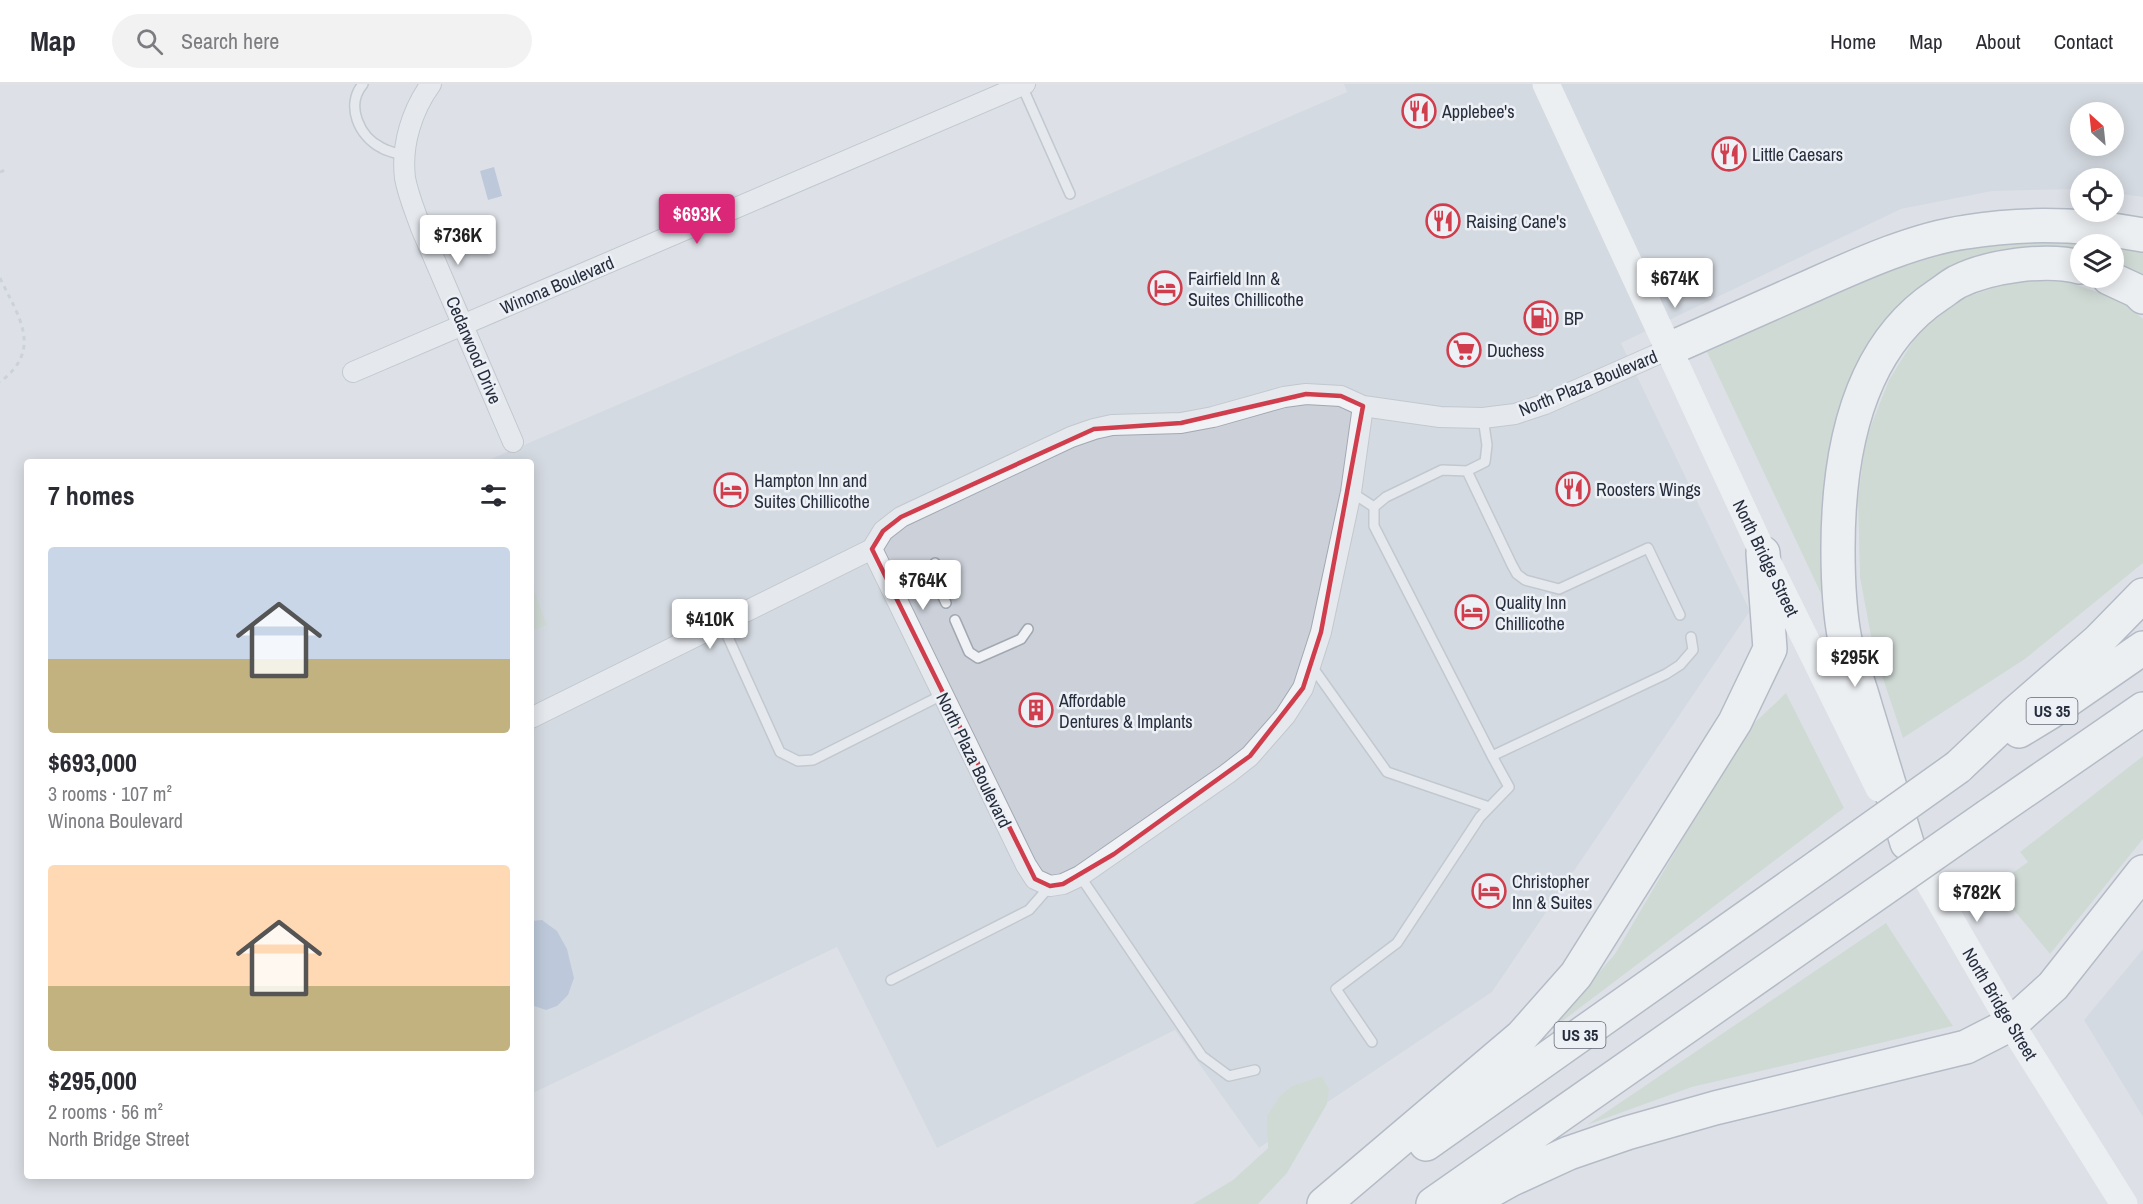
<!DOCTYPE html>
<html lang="en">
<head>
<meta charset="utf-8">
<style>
  :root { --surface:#fff; --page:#f2f2f3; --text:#2b2b33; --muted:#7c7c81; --line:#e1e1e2; --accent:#db2777 }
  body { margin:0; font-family:"Archivo Narrow",sans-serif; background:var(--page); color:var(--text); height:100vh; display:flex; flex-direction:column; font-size:22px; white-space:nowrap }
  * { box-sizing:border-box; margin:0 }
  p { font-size:20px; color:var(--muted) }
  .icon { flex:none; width:33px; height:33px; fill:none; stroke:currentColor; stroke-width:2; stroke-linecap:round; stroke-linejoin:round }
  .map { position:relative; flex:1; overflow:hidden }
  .drawer { position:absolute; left:24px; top:375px; width:510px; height:720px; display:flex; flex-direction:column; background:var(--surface); border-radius:6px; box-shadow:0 3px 15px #0003 }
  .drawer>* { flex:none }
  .needle { width:39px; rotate:333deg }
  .tools { position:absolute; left:2070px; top:18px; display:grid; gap:12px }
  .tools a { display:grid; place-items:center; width:54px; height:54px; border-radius:50%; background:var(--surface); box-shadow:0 3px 15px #0003; font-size:30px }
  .price { position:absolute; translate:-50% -51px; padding:0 14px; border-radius:6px; background:#fff; color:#222; font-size:20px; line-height:39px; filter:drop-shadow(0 2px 3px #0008) }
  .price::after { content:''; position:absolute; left:50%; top:36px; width:18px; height:14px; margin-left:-9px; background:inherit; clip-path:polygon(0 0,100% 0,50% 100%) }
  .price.current { background:var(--accent); color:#fff }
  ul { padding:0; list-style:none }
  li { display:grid; align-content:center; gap:12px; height:318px; padding:0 24px }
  li span { display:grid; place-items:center; height:186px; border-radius:6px; color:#555 }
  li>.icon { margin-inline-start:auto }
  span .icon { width:108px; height:108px; fill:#fffc; stroke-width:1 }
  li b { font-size:26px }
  h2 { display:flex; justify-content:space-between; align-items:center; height:72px; padding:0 24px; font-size:26px }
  header { display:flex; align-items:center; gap:36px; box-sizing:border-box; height:84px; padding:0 30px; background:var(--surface); border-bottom:2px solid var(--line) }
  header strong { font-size:28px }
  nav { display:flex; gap:33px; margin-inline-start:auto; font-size:21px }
  .search { width:420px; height:54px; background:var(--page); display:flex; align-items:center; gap:15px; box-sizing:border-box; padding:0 21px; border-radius:33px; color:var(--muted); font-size:22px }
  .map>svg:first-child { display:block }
  .built { fill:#cbd0d9; fill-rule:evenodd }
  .green { fill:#c2d1be }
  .water { fill:#97acc9 }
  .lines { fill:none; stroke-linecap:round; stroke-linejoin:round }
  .lane-casing { stroke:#a2a8b1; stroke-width:12 }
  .street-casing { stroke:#a2a8b1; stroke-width:22 }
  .highway-casing { stroke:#848d9e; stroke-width:36 }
  .path { stroke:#bbbfc6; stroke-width:3; stroke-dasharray:4.5 4.5; stroke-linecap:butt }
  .lane { stroke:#f0f2f6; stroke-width:9 }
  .street { stroke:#f0f2f6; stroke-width:20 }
  .secondary { stroke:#fff; stroke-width:27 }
  .highway { stroke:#fff; stroke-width:33 }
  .highway-bridge-casing { stroke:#848d9e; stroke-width:36; stroke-linecap:butt }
  .highway-bridge { stroke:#fff; stroke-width:33 }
  .marked { fill:none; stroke:#d03e4d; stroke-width:4.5; stroke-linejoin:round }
  .labels { text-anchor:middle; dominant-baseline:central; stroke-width:5; stroke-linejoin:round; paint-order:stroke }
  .shield { fill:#edf0f5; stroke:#626875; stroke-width:1.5 }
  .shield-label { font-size:16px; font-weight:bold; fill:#262e3e }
  .poi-label { font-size:18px; fill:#262e3e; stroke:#edf0f5; text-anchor:start }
  .street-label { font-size:18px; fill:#262e3e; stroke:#edf0f5 }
</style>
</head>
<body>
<header>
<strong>Map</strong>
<div class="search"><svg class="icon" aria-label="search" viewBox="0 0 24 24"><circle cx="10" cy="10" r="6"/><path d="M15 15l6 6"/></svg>Search here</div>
<nav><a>Home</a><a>Map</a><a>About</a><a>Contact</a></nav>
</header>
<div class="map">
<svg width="2143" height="1120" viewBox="0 0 2143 1120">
  <rect width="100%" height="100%" fill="#dde1e7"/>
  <path class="built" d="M1344,0H2143V113L2114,109V94H2080V105L1992,107L1901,125L1621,259L1750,527L1492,908L1259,1064L1175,946L937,1064L837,863L531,1010V378H484L1347,8ZM2080,28H2114V62H2080Z
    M2143,865V1033L2084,936Z"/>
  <path class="green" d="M2070,150L2143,163V198L2114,182V160H2080V172C1996,155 1917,199 1871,269C1856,292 1847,319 1840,345C1838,355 1834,365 1832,376C1826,429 1830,482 1833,535L1707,268L1888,185L1943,165L2002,153Z
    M2013,197L2068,198L2120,216L2143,235V479L2025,575L1903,654L1874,568L1860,493L1858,415L1866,354L1889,296L1918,249L1961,215Z
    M534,506L547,541L531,547V507Z
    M1786,609L1844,724L1544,951L1615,870L1715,700L1751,642Z
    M2143,672V755L2050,870L1994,802L2028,778L2020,768Z
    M1886,839L1953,942L1692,1003L1587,1041Z
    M1322,992L1329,1005L1327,1020L1287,1089L1258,1120H1193L1233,1096L1268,1064L1267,1032L1280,1012L1292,1002Z"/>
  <path class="water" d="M494,83L502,112L488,116L480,87Z
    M542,836L557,847L567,865L574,894L568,911L557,922L546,926L531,921V837Z"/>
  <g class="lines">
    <defs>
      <path id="lane" d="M363,0C345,21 359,53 382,64C389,68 397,69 405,72
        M1022,2L1070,110
        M1467,387L1485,378L1487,361L1483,334
        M1351,408L1374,423
        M935,479L932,484V489L946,519
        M1680,531L1648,464L1559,505L1525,496L1517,490L1512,481L1467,387L1442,386L1386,413L1374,423V442L1492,672L1666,590L1680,581L1693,566L1691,553
        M955,536L969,568L978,574L1021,555L1028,545
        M722,540L780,668L798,677L813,676L942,611
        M1311,581L1387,688L1489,723
        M1080,792L1202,972L1229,992L1255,986
        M891,896L1029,826L1050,802
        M1372,958L1336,905L1397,859L1480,733L1509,703L1492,672"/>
      <path id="street" d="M431,0C412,26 401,61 405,94C408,111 415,127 421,144L513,358
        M353,288L1025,0
        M1363,322L1351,408L1321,548L1303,604L1285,632L1250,672L1227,690L1080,792L1063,800L1050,802L1035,795L1026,781L872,465L883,447L901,433L1071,353L1094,345L1112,341L1181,339L1213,333L1284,313L1306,310L1341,312L1363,322L1440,333L1483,334L1515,330L1545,320L1669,265
        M531,634L872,465"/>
      <path id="highway" d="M2109,194L2137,207L2143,213
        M1669,265C1716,244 1763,223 1811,202C1858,181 1915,155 1966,148C2025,138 2084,140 2143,151
        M2019,647L2052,627L2143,564
        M1958,683L2014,630L2098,557L2143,511
        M1988,732L2143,625
        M1907,759C1893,713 1879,667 1865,621C1859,599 1850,577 1845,556C1839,526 1838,495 1838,465C1838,373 1855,266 1938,211C1944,207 1950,202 1957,198C1989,182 2046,174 2080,183
        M1426,1060L1819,782
        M1324,1120L1522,952L1576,891L1735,638L1770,565L1763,469
        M1433,1120L1846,831
        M1467,1120L1510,1096L1569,1069L1627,1049L1715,1024L1966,963L2011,940L2053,902L2143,788"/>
    </defs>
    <use href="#lane" class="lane-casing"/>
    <use href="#street" class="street-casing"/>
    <use href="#highway" class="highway-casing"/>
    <path class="path" d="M0,88L5,86
      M0,194C18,232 44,265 0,298"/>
    <use href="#lane" class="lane"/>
    <use href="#street" class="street"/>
    <path class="secondary" d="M1546,0L1763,469L1879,704
      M1908,762L2011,940L2124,1120"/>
    <use href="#highway" class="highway"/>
    <defs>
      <path id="highway-bridge" d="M1819,782L1958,683
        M1846,831L1988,732"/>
    </defs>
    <use href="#highway-bridge" class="highway-bridge-casing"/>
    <use href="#highway-bridge" class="highway-bridge"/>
  </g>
  <path d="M0 0H2143V1120H0ZM1306,310L1341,312L1363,322L1321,548L1303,604L1250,672L1114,770L1063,800L1050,802L1035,795L872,465L883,447L901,433L1094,345L1181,339Z" fill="#dde1e7" fill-opacity=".55" fill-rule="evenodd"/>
  <path class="marked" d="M1306,310L1341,312L1363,322L1321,548L1303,604L1250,672L1114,770L1063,800L1050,802L1035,795L872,465L883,447L901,433L1094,345L1181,339Z"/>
  <defs>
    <symbol id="restaurant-ring" viewBox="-11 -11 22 22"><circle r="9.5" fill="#edf0f5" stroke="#d03e4d" stroke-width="1.5"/><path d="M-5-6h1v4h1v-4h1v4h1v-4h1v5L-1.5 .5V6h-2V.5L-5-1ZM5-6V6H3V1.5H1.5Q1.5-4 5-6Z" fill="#d03e4d"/></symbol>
    <symbol id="hotel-ring" viewBox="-11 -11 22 22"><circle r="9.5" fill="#edf0f5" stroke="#d03e4d" stroke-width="1.5"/><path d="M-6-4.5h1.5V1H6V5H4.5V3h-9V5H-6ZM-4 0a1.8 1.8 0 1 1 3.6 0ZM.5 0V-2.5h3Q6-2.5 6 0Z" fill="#d03e4d"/></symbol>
    <symbol id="fuel-ring" viewBox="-11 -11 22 22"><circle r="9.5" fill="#edf0f5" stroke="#d03e4d" stroke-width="1.5"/><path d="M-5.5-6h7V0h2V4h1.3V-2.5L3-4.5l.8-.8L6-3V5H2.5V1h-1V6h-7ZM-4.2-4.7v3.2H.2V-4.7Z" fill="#d03e4d"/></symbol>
    <symbol id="supermarket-ring" viewBox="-11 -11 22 22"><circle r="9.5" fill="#edf0f5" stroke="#d03e4d" stroke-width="1.5"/><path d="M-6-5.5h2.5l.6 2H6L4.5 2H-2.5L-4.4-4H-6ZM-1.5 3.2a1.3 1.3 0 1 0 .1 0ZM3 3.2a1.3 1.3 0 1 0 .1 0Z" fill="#d03e4d"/></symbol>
    <symbol id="building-ring" viewBox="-11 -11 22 22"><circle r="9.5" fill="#edf0f5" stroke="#d03e4d" stroke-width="1.5"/><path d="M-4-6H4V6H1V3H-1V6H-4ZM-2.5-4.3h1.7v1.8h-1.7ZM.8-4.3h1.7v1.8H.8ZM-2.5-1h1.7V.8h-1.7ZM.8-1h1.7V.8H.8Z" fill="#d03e4d"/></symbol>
  </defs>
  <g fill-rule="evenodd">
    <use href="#restaurant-ring" x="1400" y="8" width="38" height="38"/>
    <use href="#restaurant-ring" x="1710" y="51" width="38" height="38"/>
    <use href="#restaurant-ring" x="1424" y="118" width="38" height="38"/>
    <use href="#hotel-ring" x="1146" y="185" width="38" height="38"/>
    <use href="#fuel-ring" x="1522" y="215" width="38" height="38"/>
    <use href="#supermarket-ring" x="1445" y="247" width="38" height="38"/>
    <use href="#restaurant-ring" x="1554" y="386" width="38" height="38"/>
    <use href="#hotel-ring" x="712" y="387" width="38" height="38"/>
    <use href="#hotel-ring" x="1453" y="509" width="38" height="38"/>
    <use href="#building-ring" x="1017" y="607" width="38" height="38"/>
    <use href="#hotel-ring" x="1470" y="788" width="38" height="38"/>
  </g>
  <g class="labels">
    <g class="shield">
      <rect x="2026.5" y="614" width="51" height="26" rx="4.5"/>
      <rect x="1554.5" y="938" width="51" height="26" rx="4.5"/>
    </g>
    <g class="shield-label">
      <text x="2052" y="627">US 35</text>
      <text x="1580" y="951">US 35</text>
    </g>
    <g class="poi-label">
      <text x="1442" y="27">Applebee's</text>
      <text x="1752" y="70">Little Caesars</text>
      <text x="1466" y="137">Raising Cane's</text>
      <text x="1188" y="194">Fairfield Inn &amp;<tspan x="1188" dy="21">Suites Chillicothe</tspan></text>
      <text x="1564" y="234">BP</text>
      <text x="1487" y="266">Duchess</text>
      <text x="754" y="396">Hampton Inn and<tspan x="754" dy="21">Suites Chillicothe</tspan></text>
      <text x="1596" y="405">Roosters Wings</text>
      <text x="1495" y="518">Quality Inn<tspan x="1495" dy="21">Chillicothe</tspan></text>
      <text x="1059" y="616">Affordable<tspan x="1059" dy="21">Dentures &amp; Implants</tspan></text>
      <text x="1512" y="797">Christopher<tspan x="1512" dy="21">Inn &amp; Suites</tspan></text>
    </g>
    <g class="street-label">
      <text transform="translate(557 201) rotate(-23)">Winona Boulevard</text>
      <text transform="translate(474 266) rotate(67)">Cedarwood Drive</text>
      <text transform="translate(1588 299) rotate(-22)">North Plaza Boulevard</text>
      <text transform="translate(1766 474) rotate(64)">North Bridge Street</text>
      <text transform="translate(974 676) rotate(64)">North Plaza Boulevard</text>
      <text transform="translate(2000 920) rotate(59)">North Bridge Street</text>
    </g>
  </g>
</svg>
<div class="tools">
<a><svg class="needle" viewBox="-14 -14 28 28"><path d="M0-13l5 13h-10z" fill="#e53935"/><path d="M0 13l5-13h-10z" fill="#7c7c81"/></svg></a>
<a><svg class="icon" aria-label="locate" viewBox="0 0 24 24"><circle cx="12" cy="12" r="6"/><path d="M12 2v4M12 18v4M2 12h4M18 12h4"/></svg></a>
<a><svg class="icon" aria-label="layers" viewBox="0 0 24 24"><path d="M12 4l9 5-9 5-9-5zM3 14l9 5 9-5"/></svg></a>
</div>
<b class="price current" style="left:697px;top:161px">$693K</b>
<b class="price" style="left:458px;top:182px">$736K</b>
<b class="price" style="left:1675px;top:225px">$674K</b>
<b class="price" style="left:923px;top:527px">$764K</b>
<b class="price" style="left:710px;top:566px">$410K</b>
<b class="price" style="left:1855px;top:604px">$295K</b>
<b class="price" style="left:1977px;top:839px">$782K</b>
<section class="drawer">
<h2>7 homes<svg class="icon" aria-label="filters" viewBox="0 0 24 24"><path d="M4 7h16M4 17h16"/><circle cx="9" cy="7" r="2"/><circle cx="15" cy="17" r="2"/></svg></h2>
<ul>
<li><span style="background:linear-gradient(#c9d6e8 60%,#c2b280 0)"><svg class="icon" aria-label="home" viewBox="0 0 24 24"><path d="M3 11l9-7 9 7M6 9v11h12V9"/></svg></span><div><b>$693,000</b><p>3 rooms · 107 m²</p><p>Winona Boulevard</p></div></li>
<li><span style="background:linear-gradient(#ffd9b3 65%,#c2b280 0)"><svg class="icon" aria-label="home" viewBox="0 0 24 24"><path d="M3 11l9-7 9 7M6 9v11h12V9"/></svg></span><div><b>$295,000</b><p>2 rooms · 56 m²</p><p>North Bridge Street</p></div></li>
</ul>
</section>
</div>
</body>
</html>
